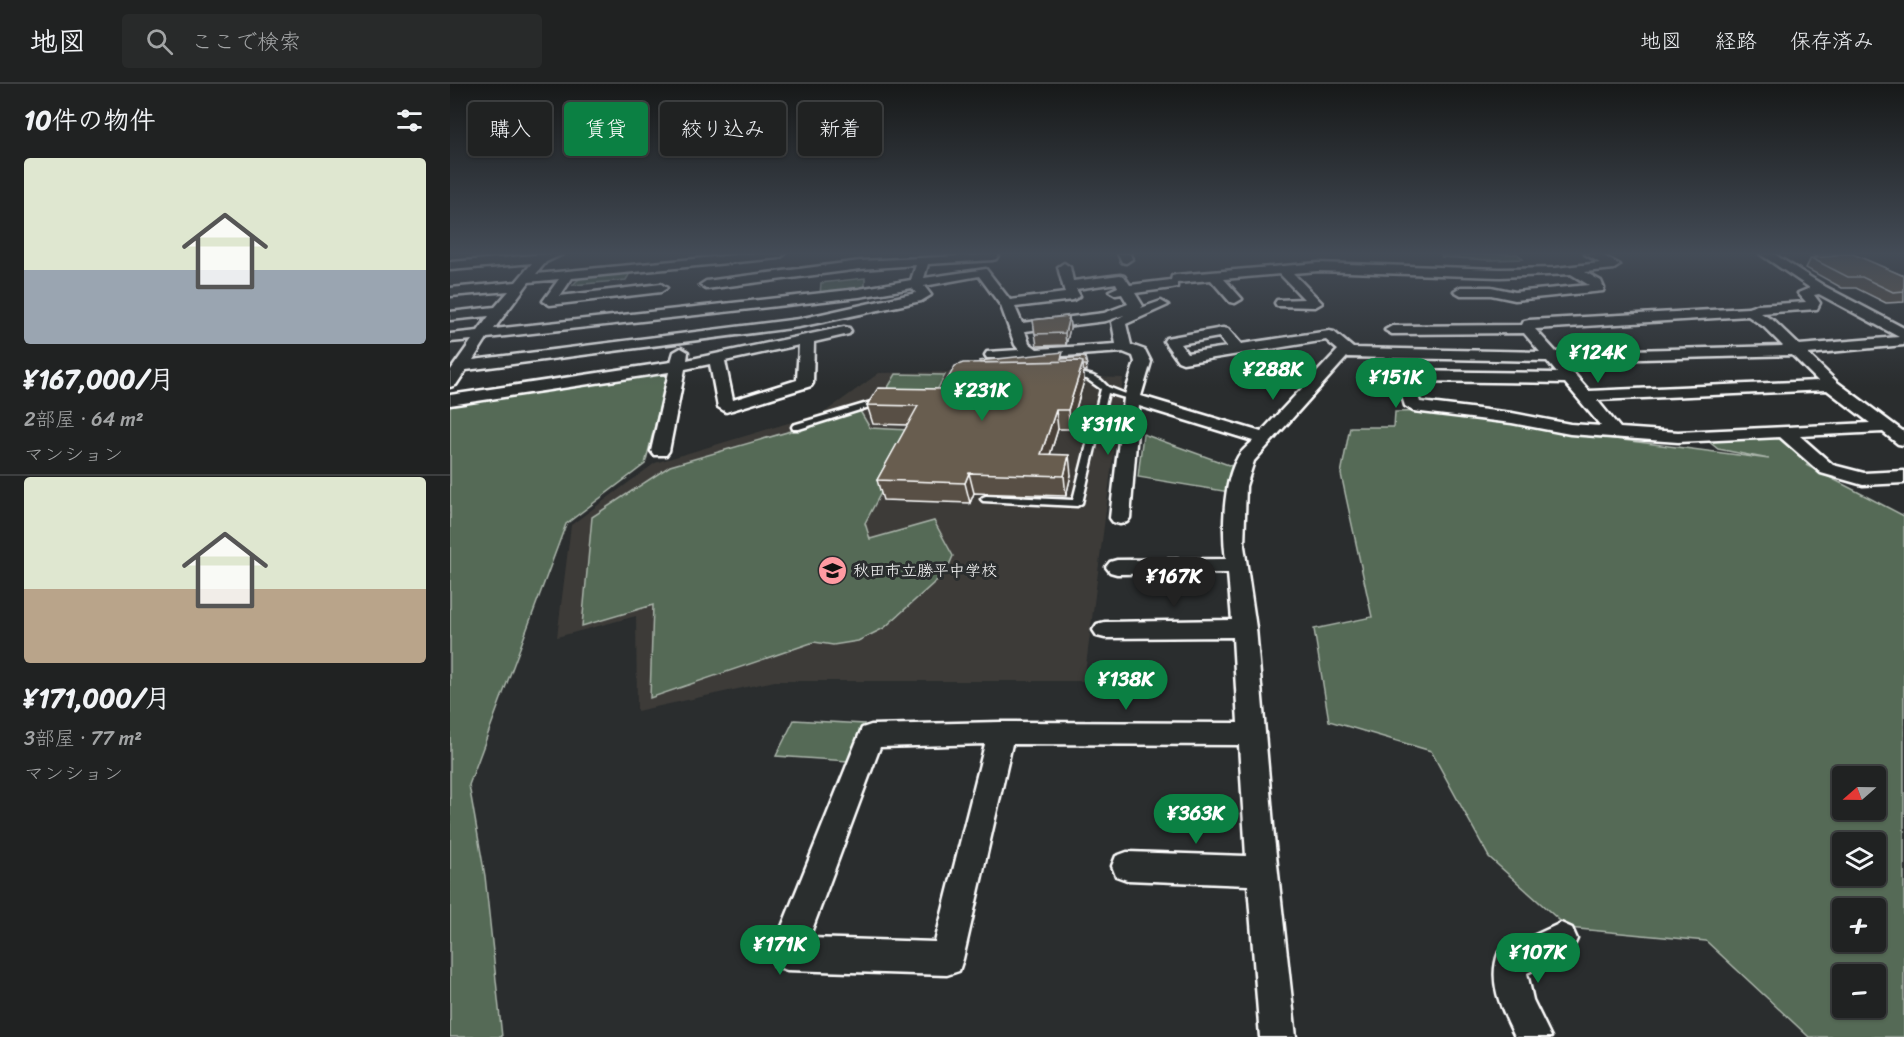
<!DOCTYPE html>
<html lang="ja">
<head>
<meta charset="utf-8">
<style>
  :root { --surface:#202222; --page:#282a2a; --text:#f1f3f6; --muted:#a2a4a5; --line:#3d3f40; --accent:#0b8043 }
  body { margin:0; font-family:Sriracha,"Klee One",sans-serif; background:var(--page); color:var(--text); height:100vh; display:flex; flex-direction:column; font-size:22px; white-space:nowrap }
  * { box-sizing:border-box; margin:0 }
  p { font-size:20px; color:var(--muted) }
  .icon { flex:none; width:33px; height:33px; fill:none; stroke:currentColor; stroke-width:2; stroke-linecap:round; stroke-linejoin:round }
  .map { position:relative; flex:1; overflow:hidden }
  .drawer { display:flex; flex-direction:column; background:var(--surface); width:450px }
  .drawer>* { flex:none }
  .top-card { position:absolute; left:18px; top:18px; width:570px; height:54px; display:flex; gap:12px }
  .needle { width:39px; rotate:250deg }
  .controls { position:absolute; left:1382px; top:682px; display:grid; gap:12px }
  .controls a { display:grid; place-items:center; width:54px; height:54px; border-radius:6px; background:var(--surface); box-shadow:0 2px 4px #0004,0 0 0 2px var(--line); font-size:30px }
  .price { position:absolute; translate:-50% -51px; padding:0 14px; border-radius:21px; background:var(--accent); color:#fff; font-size:20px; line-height:39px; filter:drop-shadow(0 2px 3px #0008) }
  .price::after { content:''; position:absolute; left:50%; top:36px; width:18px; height:14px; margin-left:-9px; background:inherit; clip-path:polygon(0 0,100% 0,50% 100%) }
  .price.current { background:#222; color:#fff }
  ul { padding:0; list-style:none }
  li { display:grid; align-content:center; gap:12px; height:318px; padding:0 24px }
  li+li { border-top:2px solid var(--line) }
  li span { display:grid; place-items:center; height:186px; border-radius:6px; color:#555 }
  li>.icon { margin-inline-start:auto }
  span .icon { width:108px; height:108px; fill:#fffc; stroke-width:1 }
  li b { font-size:26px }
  h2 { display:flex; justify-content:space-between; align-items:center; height:72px; padding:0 24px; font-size:26px }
  .tag { padding:0 21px; border-radius:6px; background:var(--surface); box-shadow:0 2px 4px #0004,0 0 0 2px var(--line); font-size:21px; line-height:54px }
  .tag.current { background:var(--accent); color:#fff }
  header { display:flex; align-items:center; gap:36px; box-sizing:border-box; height:84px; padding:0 30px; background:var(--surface); border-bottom:2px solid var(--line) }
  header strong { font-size:28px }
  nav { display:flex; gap:33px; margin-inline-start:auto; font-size:21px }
  .search { width:420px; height:54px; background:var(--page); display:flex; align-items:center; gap:15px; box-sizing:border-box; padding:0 21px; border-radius:6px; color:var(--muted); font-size:22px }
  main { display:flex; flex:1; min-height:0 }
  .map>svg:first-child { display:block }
  .built { fill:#3c3b38 }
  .green { fill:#546a56; stroke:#aab4aa; stroke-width:1.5; fill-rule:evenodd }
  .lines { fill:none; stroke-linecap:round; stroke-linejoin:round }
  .service-casing { stroke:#fff; stroke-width:5 }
  .minor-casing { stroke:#fff; stroke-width:5 }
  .service { fill:#2a2d2e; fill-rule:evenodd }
  .minor { fill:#2a2d2e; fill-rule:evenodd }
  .wall { fill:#595044; stroke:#fff; stroke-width:1.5 }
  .shaded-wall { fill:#484137; stroke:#fff; stroke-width:1.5 }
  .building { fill:#675d4f; stroke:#fff; stroke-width:1.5 }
  .labels { text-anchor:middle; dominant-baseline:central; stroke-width:6; stroke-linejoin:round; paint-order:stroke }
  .poi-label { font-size:16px; fill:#fff; stroke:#2a2d2e; text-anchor:start }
</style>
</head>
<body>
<header>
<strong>地図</strong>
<div class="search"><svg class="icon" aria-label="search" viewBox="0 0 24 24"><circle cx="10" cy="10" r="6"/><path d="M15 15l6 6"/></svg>ここで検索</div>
<nav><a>地図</a><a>経路</a><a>保存済み</a></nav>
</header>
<main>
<section class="drawer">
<h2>10件の物件<svg class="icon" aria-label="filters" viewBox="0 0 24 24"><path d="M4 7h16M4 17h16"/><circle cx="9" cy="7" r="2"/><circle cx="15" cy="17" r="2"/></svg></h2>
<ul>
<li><span style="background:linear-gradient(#dfe7d0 60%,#9aa5b1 0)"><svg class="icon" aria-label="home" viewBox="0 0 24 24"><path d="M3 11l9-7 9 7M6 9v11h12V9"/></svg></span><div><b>¥167,000/月</b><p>2部屋 · 64 m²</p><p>マンション</p></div></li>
<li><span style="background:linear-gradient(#dfe7d0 60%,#b9a48a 0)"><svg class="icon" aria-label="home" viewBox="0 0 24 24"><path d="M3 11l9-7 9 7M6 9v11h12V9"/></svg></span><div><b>¥171,000/月</b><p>3部屋 · 77 m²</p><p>マンション</p></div></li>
</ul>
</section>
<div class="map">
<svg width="1454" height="953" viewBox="0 0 1454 953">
  <rect width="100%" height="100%" fill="#2a2d2e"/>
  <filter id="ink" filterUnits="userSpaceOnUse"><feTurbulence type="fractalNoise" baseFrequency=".0167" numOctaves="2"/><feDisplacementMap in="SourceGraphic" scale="12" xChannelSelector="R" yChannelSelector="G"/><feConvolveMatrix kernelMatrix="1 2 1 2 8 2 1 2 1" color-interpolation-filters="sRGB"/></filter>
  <g filter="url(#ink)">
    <path class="built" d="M491,288L673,294L634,597H325L187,627L186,532L107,553L121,441L205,379L375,328L429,289Z"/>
    <path class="green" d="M991,170H1068L1073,175L1039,176L992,173Z
      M182,186L176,196L123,201C135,185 163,188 182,186Z
      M415,194V206L370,211L371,199Z
      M219,287L195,380L116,440L19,701L35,792L52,953H0V320Z
      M446,290L495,291L487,306L437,305Z
      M410,327L420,344L458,346L461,352L415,439L420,455L484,437L503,472L496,488L434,544L408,557L383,561L364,558L200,614L203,521L132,542L142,433L220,382Z
      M989,327L1054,335L1157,354L1319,375L1268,365L1258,357L1335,354L1364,382L1356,381L1454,432V953H1359L1256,857L1118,844L1039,773L981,667L879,637L864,545L922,533L891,390L900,343H944L945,328ZM1392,693H1425V726H1392ZM1392,759H1425V792H1392ZM1392,825H1425V858H1392ZM1392,891H1425V924H1392Z
      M693,350L787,384L779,408L688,393Z
      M344,636L414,640L398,677L326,672Z"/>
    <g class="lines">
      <defs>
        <path id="service" d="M618,289H631L643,292L651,296L658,303L686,314L682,316L658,309L632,419L627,422L533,417L531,415L533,413L536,412L623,416L651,305L637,295L618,293Z
          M428,316H431L435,318L349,345H343L342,343L343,341Z"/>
        <path id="minor" d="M96,170H113L96,178L86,190L296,170H335L329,174L122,194L110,212L211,200L217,204L211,208L100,221L93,217L109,195L79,198L44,245L409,205L461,196L466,181L410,185L256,205L250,201L256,197L410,177L549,170L546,175L542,176L478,180L474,194L536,185L560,216L615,209L608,183L614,179L620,183L623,197L670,191L674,192L680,201L721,196L722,192L726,191L868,179L1050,185L1105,184L1150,179L1135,170H1150L1170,181L1164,185L1135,188L1151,197L1154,204L1153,207L1065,216L1041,211H1011L1004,207L1011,203H1041L1065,208L1139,201L1121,190L1050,193L868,187L843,189L872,219L865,223L827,222L825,219L827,216L854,215L830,190L774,195L792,215L785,219L780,218L761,196L727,199V203L722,204L685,209L693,222L691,224L711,217L718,221L676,240L681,261L695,266L701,278L691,312L811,348L888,266L876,256L733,279L728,277L714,257L716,254L773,244L778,245L791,260L879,247L884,248L903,264L1090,268L1074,249L942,250L935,246L942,242L1072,241L1074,237L1079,236L1298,224L1307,221L1356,218L1348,209L1360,204L1310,170H1324L1376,203L1454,244V261L1358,270L1387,298L1454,348V361L1448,360L1433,348L1350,352L1383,381L1414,389L1454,387V399L1413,401L1371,389L1330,353L1228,358L1120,350L1062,339L963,327L955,322L946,292L954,287L1107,289L1097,277L897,273L804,377L796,402L794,462L806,544L824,753L846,953H810L798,801L677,796L666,792L662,782L666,772L677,768L796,772L789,661L562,660L513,875L509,887L497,891L337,886L325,882L321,870L412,644L421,641L551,638L788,639L783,553L655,554L647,552L643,546L647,540L655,538L782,536L778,489L667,490L660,488L656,483L660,478L667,476L776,475C772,449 773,399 787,375C790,368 797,363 803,357L689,322L680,434L677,438L670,440L663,438L660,434L674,314L685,278L683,272L673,268L584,274H537L535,271L537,268L569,266L565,261L551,222L529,192L474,202L481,211L471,217L349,243L16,286L6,301L0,303V287L22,256L0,258V250L28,247L39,232L0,236V228L45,223L59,207L0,212V204L66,198L82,179L0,186V178ZM666,199L668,203L659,207L666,211L672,210L678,220L654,229L572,239L565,223L623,216L630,212L626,205ZM462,204L466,209L349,235L23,276L37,254L409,213ZM1369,210L1449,253L1349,261L1324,237L1311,229L1367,225L1370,219L1364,211ZM674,231L662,238L666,260L587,265L579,259L575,247L656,237ZM1298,232L1314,243L1333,262L1106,268L1085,245ZM769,253L777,263L737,269L730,260ZM1342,271L1368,297L1139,307L1113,277ZM963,297L1115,299L1151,342L1120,340L1062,329L970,318ZM1377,306L1420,339L1228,348L1170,344L1147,316ZM535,660L485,858L359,854L430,663Z
          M668,170H680L682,175L676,179L672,178Z
          M394,243L399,244L401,247L399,250L364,258L363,299L361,302L282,326L276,328L268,323L260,280L235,285L219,367L216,371H204L201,367L219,288L0,321V311L221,278L224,268L231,264L238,268L237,276ZM349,261L347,296L283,316L275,277Z
          M1111,839L1122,844L1127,855L1122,866L1077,889L1083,916L1101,953H1065C1052,926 1037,897 1049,868Z"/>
      </defs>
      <use href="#service" class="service-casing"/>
      <use href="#minor" class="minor-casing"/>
      <use href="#service" class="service"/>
      <use href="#minor" class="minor"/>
    </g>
    <path class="wall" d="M1361,170H1403L1454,192V218L1436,219L1406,204H1392L1356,184L1361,174L1367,173Z
      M619,232L620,244L616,261L587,262L583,236Z
      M635,273L637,287H633L634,297L620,345H608L600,371L621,391L616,412L524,409L520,419L433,416L427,396L458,341L423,340L417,321L492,305L613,275Z"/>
    <path class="shaded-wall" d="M619,232L620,244L616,261L615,249Z
      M633,278L634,297L620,345L618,326Z
      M606,326L608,345L594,390L591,370Z
      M619,371L621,391L616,412L614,392Z
      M519,389L524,409L520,419L515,399Z"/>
    <path class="building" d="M1383,170H1403L1454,192V207L1443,208L1412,193H1398L1361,174L1387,172Z
      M619,232L615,249L585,250L583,236Z
      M613,268L611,275L635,273L637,281H633V278L629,277L530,279L529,277Z
      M629,277L633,278L618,326H606L591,370L619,371L614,392L519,389L515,399L427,396L468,322L417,321L428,304L492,305L505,282L513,279Z"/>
  </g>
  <linearGradient id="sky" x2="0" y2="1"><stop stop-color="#171919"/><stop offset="0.56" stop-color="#444c57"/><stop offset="1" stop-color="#444c57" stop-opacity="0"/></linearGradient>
  <rect width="1454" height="303" fill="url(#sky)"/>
  <defs>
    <symbol id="school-disc" viewBox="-11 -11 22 22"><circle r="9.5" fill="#ff9aa2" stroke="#2a2d2e"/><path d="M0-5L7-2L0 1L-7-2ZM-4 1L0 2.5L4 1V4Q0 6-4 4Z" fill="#111"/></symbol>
  </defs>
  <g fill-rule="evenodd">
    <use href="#school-disc" x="366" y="470" width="33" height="33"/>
  </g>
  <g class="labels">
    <g class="poi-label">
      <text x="403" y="486">秋田市立勝平中学校</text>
    </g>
  </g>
</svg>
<div class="controls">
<a><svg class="needle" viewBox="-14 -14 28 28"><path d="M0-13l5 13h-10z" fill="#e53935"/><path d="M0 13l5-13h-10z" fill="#a2a4a5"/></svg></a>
<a><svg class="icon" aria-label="layers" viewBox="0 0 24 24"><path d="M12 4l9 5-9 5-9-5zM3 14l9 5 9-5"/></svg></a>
<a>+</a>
<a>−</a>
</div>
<b class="price" style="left:1148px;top:300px">¥124K</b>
<b class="price" style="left:823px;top:317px">¥288K</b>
<b class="price" style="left:946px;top:325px">¥151K</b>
<b class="price" style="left:532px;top:338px">¥231K</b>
<b class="price" style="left:658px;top:372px">¥311K</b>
<b class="price current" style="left:724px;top:524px">¥167K</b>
<b class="price" style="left:676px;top:627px">¥138K</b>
<b class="price" style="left:746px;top:761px">¥363K</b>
<b class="price" style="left:330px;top:892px">¥171K</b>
<b class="price" style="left:1088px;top:900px">¥107K</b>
<div class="top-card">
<a class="tag">購入</a>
<a class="tag current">賃貸</a>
<a class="tag">絞り込み</a>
<a class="tag">新着</a>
</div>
</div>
</main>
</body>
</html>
